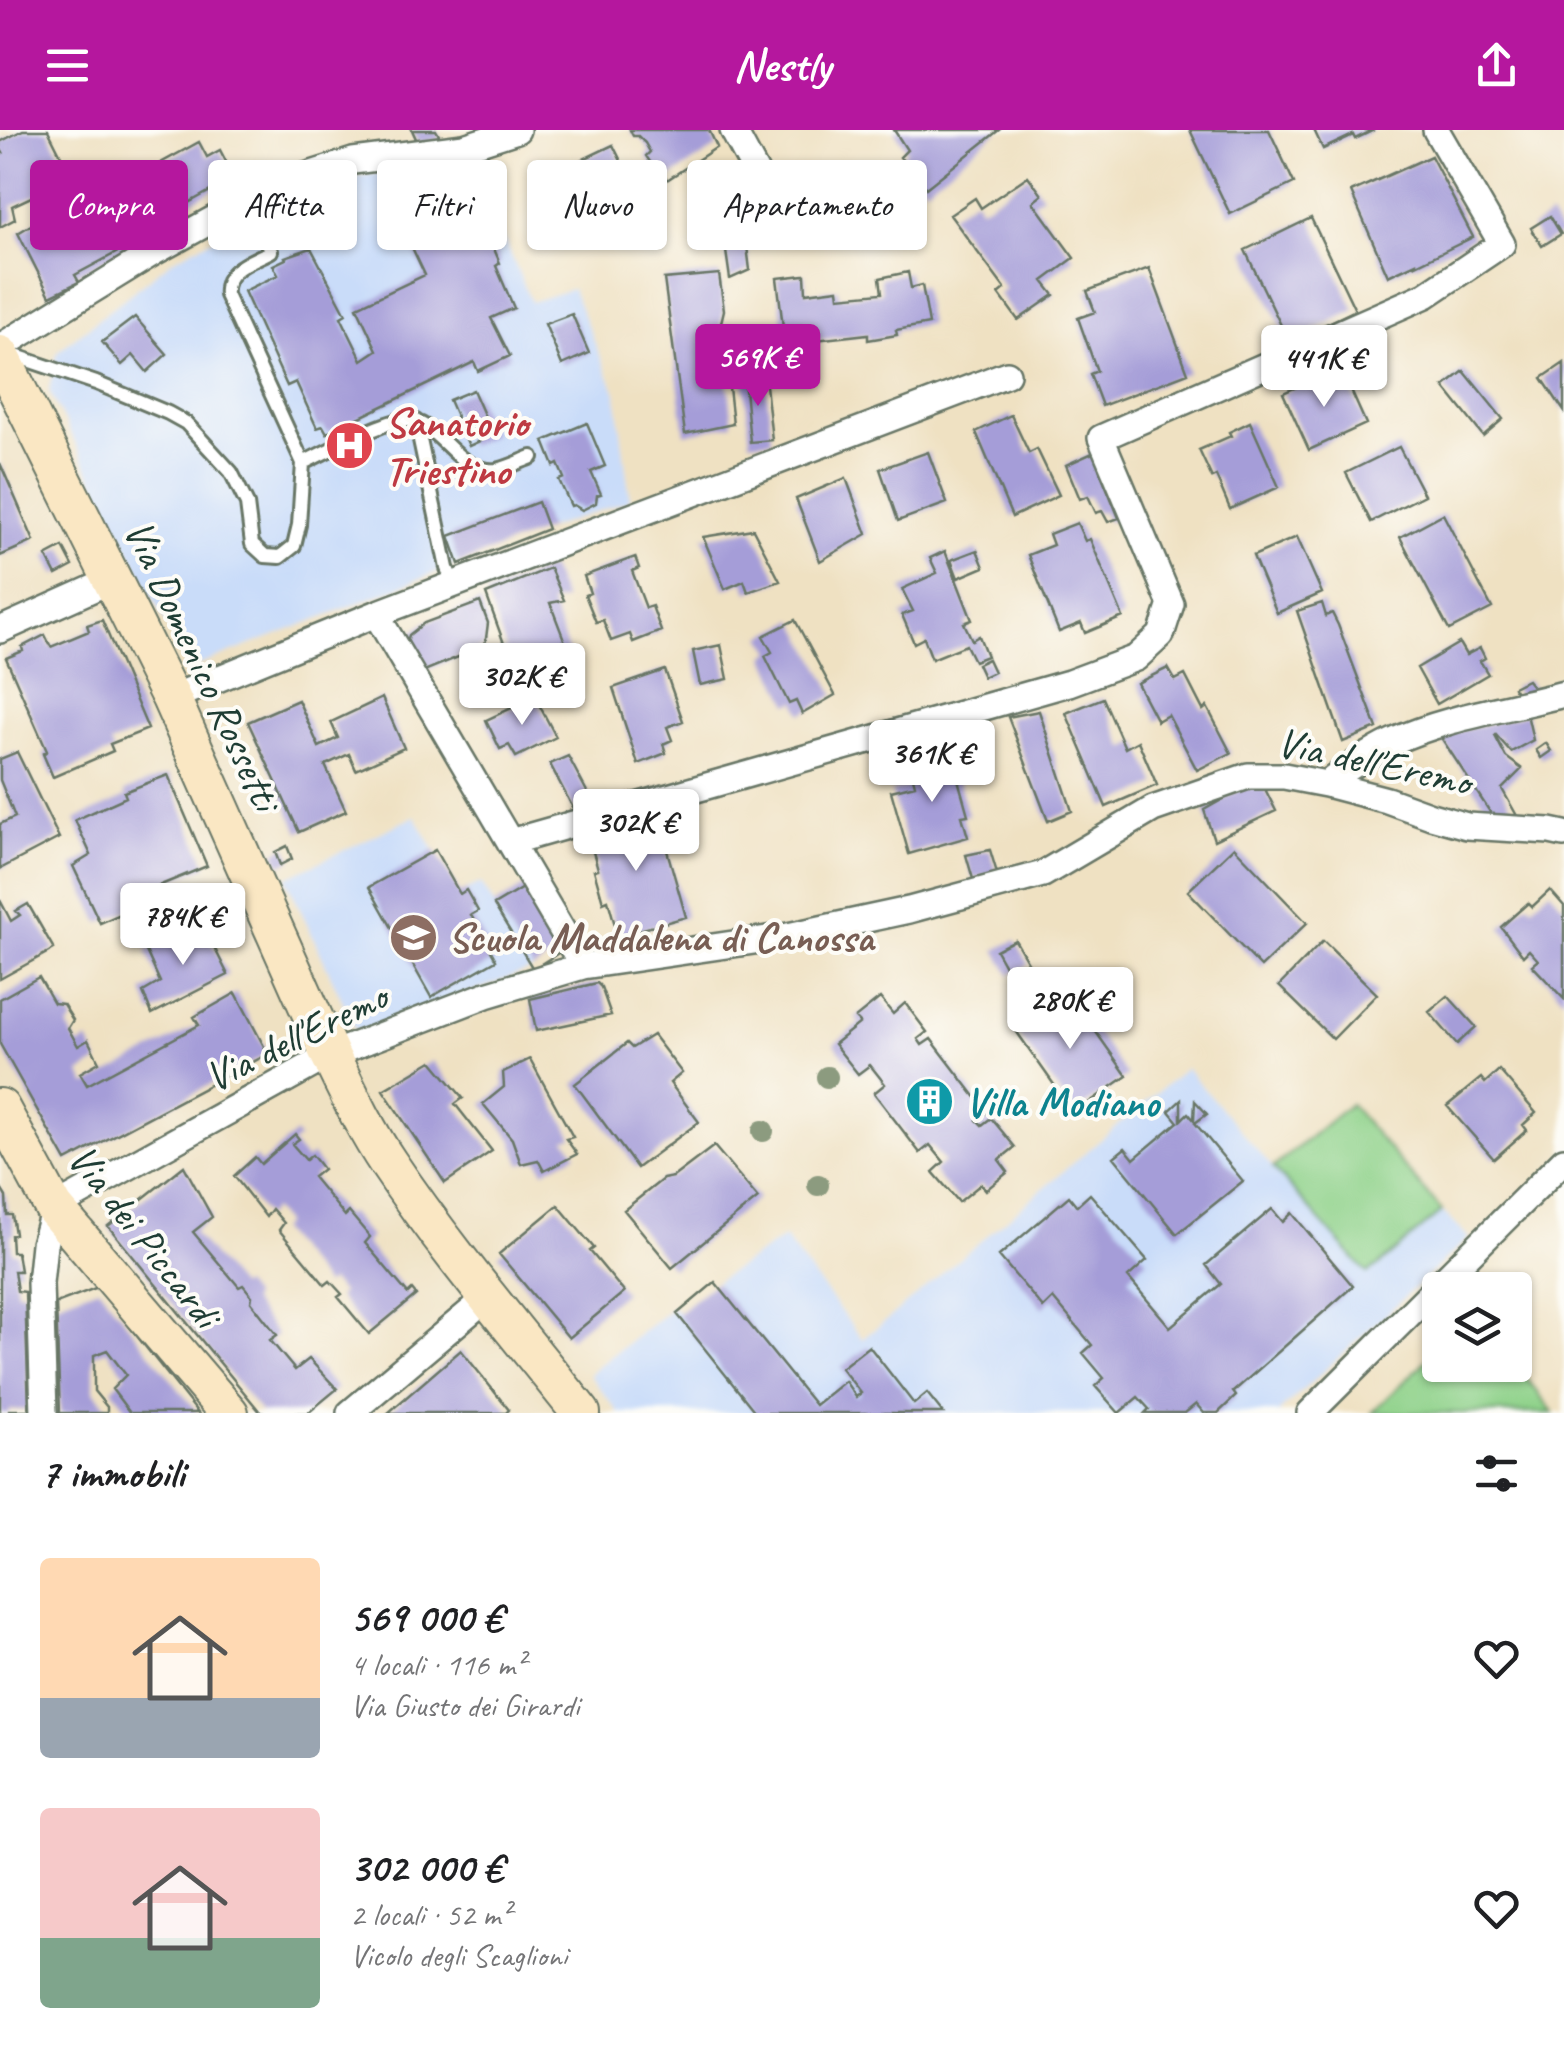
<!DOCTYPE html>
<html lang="it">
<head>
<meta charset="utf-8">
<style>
  :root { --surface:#fff; --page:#f6f6f6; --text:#202124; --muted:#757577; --accent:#b5179e }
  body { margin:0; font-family:Caveat,sans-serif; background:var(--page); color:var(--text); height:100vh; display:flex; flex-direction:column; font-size:38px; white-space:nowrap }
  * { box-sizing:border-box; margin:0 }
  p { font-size:32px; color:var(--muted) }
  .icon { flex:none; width:55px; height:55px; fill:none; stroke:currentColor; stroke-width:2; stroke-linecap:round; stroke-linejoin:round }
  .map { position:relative; height:1283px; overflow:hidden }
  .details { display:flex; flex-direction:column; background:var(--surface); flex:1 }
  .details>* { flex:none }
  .hud { position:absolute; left:30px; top:30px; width:1000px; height:90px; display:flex; gap:20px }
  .controls { position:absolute; left:1422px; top:1142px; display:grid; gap:20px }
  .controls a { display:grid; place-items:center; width:110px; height:110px; border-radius:10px; background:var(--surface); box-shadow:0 2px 8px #0004; font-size:50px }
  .price { position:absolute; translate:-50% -85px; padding:0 22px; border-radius:10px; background:#fff; color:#222; font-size:32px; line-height:65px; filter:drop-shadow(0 2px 5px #0008) }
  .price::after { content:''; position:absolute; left:50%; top:60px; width:30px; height:22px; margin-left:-15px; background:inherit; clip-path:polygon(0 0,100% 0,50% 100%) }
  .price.current { background:var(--accent); color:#fff }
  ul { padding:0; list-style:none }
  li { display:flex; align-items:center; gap:30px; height:250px; padding:0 40px }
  li span { display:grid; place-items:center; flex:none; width:280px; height:200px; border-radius:10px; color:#555 }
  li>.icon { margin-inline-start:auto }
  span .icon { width:120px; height:120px; fill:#fffc; stroke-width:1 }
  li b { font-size:42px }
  h2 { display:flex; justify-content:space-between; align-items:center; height:120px; padding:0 40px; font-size:42px }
  .pill { padding:0 35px; border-radius:10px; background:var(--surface); box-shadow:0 2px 8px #0004; font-size:35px; line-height:90px }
  .pill.current { background:var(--accent); color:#fff }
  header { display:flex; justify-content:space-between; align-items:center; height:130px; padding:0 40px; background:var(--accent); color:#fff; font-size:45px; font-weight:800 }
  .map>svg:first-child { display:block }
  .built { fill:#c9dcf9 }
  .green { fill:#8ed189; stroke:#56875e; stroke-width:2.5 }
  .building { fill:#a59dd8 }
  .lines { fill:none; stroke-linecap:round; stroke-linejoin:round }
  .service-casing { stroke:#687666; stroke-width:18 }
  .minor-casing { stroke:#687666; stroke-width:30 }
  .secondary-casing { stroke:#687666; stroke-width:42 }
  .service { stroke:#fff; stroke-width:12 }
  .minor { stroke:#fff; stroke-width:25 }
  .secondary { stroke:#fae7c3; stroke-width:38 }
  .tree { fill:#8c9b7f }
  .labels { text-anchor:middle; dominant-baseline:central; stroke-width:8; stroke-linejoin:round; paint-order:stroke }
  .health-label { font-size:42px; font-weight:bold; fill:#be3a42; stroke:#fdfcf7; text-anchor:start }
  .street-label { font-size:42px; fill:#1f3d34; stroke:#fdfcf7 }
  .education-label { font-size:42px; font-weight:bold; fill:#785e54; stroke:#fdfcf7; text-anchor:start }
  .culture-label { font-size:42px; font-weight:bold; fill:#0d838f; stroke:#fdfcf7; text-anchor:start }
</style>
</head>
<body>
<header><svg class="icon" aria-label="menu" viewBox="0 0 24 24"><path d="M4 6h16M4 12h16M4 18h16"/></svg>Nestly<svg class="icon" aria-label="share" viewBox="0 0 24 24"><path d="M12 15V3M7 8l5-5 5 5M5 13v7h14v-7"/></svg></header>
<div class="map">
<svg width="1564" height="1283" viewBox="0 0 1564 1283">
  <rect width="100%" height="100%" fill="#fdfcf7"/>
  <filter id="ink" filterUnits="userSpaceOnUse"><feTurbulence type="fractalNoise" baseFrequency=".01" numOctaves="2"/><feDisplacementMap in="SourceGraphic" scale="20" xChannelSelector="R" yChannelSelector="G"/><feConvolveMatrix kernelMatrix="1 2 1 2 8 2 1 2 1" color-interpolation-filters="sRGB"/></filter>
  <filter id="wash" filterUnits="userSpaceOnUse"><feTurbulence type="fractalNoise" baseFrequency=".0048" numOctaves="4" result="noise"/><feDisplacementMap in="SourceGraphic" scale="40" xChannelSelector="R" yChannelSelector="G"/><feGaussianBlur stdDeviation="2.25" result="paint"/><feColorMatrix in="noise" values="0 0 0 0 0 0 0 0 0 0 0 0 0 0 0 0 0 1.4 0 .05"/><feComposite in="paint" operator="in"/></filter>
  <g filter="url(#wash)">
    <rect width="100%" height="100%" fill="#efe1c2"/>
    <path class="built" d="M470,29L531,172L572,159L616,263L630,370L547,399L189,539L49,261L57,222L174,129L295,66L360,46Z
      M415,686L459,764L481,753L533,839L358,905L286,748Z
      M1186,938L1273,1038L1350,974L1442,1081L1469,1108L1278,1283H619L589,1244L673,1177L678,1183L715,1152L784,1108L862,1209L887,1190Z"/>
    <path class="green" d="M1350,974L1442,1081L1378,1136L1367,1143L1273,1038Z
      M1440,1217V1235L1515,1234L1554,1283H1372Z"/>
    <g id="blocks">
      <path class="building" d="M23,0H48L65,34L39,46L44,61L12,76L15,89L0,97V24L3,23L0,18V12Z
        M412,0H436L441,9L418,13Z
        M630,0H709L717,17L667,50L662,40L657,42L646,26L650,22L645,13L638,6H633Z
        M894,0H999L926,58L900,27L907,20Z
        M1190,0H1269L1294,53L1230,84Z
        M1314,0H1374L1355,9L1353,5L1323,19Z
        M199,12L207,27L220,20L235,49L220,53L221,55L183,76L144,104L119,56Z
        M613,15L630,49L625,52L628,58L616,64L624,79L619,82L622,87L607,96L604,89L576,103L564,78L583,68L588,57L577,32Z
        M1431,26L1473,107L1416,135V133L1388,146L1351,62Z
        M462,43L500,133L496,136L514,178L491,188L510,226L478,241L474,232L327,303L323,296L317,298L296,252L287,256L244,161L278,145L273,135L286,129L285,127L311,118L346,184L341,187L362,230L377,220L357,177L425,145L391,73Z
        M89,45L127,117L75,145L79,152L50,166L18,103L59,78L50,66Z
        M1028,46L1042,65L1033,72L1074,128L1043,151L1054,165L1018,190L999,164L1005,159L950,85L975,68L981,78Z
        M791,52L808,81L773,99L758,69Z
        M1550,86L1561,104L1542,116L1531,98Z
        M1311,88L1355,180L1289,212L1245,120Z
        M746,108L750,140L730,149L726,121Z
        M1149,138L1188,243L1102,276L1090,244L1097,241L1078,188L1095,182L1087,161Z
        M908,142L911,158L922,155L929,194L896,200L897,205L868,210V204L816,210L814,201L784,205L777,148L805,145L806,163L838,159L839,167L882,163L880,148Z
        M719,144L724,180L720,197L728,195L734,240L729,242L727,257H729L733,294L685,304L664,149Z
        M572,184L589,223L562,235L545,194Z
        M135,187L167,224L147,242L133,225L122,235L102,212Z
        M1564,233V281L1542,248Z
        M1334,240L1342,259L1349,256L1366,294L1309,320L1283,263Z
        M1464,241L1503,289L1483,306L1444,257Z
        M765,246L772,310L750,312L744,249Z
        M473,260L493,305L469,316L449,270Z
        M1011,285L1029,323L1037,319L1059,365L1012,387L976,302Z
        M1250,292L1279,357L1230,379L1216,346L1212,348L1199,320L1231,306L1229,302Z
        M587,293L605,336L591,342L601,364L597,365L596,373L582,380L574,375L571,376L559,350L564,348L558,334L554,336L544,311Z
        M1399,317L1424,365L1371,392L1346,343Z
        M1097,321L1103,340L1100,341L1119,388L1108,392L1102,381L1096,383L1088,366L1080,369L1066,335Z
        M928,322L947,373L898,391L880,339Z
        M0,333L34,411L0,426Z
        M846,348L867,404L820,431L796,369Z
        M538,372L548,399L459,434L449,406Z
        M1443,384L1492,478L1449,500L1400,407Z
        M1077,393L1085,411L1090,409L1123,487L1085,503L1081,493L1059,502L1028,425L1053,415L1049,404Z
        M753,399L780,451L748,462L744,451L725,459L703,407Z
        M1297,407L1322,463L1277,483L1253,426Z
        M63,417L73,436L56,445L46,426Z
        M977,420L984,437L958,448L951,430Z
        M945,421L972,490L964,493L972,510L979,506L987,526L974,531L966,515L932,529L924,508L914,513L902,485L913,481L902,459L937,443L930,428Z
        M635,427L639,438L632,441L646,478L652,476L661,501L633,512L630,504L611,511L603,490L596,492L585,465L590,463L584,446Z
        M550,438L564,470L550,473L573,533L500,560L487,528L506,519L486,464Z
        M480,472L488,493L485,516L417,544L404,523L409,505L424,493Z
        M1322,473L1326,486L1332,483L1338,495L1377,598L1343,612L1297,481Z
        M102,490L148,599L110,614L113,621L53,647L43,624L47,621L6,528L23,521L22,517L45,505L51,517L89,501L87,495Z
        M795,490L835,565L802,584L796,571L789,574L765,526L772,522L763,506Z
        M1459,513L1466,525L1480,518L1485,528L1480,531L1488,544L1437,574L1417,538Z
        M721,515L728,549L700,555L693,521Z
        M988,529L994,542L983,547L977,534Z
        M1168,538L1175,550L1185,545L1203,580L1207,577L1231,623L1197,640L1168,585L1157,591L1137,553Z
        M665,540L683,591L667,597L672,610L663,614L666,623L638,634L613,558Z
        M1527,550L1537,563L1521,571L1513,557Z
        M535,567L556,607L516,627L509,615L500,619L486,590Z
        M382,568L404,618L356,640L349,624L325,635L346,681L299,702L248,592L298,570L319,617L338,608L331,592Z
        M1103,568L1125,618L1138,611L1157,655L1106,677L1066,583Z
        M1039,581L1072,681L1048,691L1008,587Z
        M1527,584L1533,610L1511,622L1496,605L1495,606L1506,627L1522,639L1502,659L1516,684L1494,688L1440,606Z
        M1546,613L1551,621L1541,628L1536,620Z
        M950,621L968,685L962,686L968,707L909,724L891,661L915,655L909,632Z
        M17,622L59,708L0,739V694L15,687L0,650V629Z
        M568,626L592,671L573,678L550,634Z
        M168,645L207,736L156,757L160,767L100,793L73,736L91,725L75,690L126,667L124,662Z
        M1264,657L1276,681L1214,710L1204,680L1243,658Z
        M656,682L686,787L618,806L608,770L603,772L594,740L598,739L587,701Z
        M287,716L292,729L280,735L275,722Z
        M1234,717L1307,793L1261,837L1188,761Z
        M435,720L460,764L466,760L478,781L471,785L496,830L431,867L369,757Z
        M990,720L997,743L973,749L966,725Z
        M524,757L563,820L533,839L494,775Z
        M1550,760L1564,776V869L1532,835L1538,830L1529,820L1523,826L1501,797L1528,773L1532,777Z
        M0,770L11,791L20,785L16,781L28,774L54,819L0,849Z
        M202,793L228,845L152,884L143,862L160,852L146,821Z
        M1015,810L1029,834L1010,845L996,820Z
        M1323,811L1377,864L1333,909L1279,856Z
        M39,847L54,873L63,874L73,890L68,898L78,916L88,910L99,932L80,943L87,955L199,895L194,887L236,863L268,924L66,1031L0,914V869Z
        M597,853L601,857L611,885L536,901L530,869Z
        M1067,861L1127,946L1074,983L1014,898Z
        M1448,866L1476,897L1457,914L1429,882Z
        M880,868L893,884L905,873L927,902L918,909L922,915L931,909L987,982L977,990L982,995L991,988L1015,1017L999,1030L1008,1042L986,1060L981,1054L959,1072L933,1042L944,1032L930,1015L920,1023L874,963L885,954L870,935L858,944L834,914L860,893L855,888Z
        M653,905L682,943L670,953L699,992L637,1038L575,954L627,913L632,918Z
        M530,929L573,1007L566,1009L577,1024L544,1041L538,1030L521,1034L512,1009L483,974L504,957L503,942Z
        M432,931L463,968L455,974L492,1021L445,1053L383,960Z
        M1499,940L1536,983L1523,995L1527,1000L1494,1029L1447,976L1481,948L1485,953Z
        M1181,970V990L1188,983L1194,990L1195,971L1207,984L1195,993L1243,1051L1177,1104L1114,1027L1125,1018L1134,1029L1178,992L1169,981Z
        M295,1004L299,1009L292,1014L306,1030L312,1025L323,1039L313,1047L345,1086L349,1082L370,1107L365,1113L408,1164L412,1160L416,1165L369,1204L338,1167L342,1164L330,1151L325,1155L279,1100L284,1093L272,1079L266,1087L234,1046L255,1027L261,1034Z
        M714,1016L758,1068L672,1138L624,1080L663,1049L673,1047Z
        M184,1036L212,1087L193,1102L239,1157L243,1155L252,1166L251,1172L277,1205L270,1210L295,1240L309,1229L337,1259L308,1283H261L108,1096Z
        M0,1057L6,1067L7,1085H12L15,1104L11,1105L12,1122H17L20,1141H14L17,1161L25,1162L29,1280H9V1283H0Z
        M1090,1064L1147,1130L1128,1147L1170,1197L1221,1154L1206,1135L1272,1079L1283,1092L1292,1083L1353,1156L1233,1262L1236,1266L1218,1283H1204L1196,1274L1185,1283H1145L1149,1279L1138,1267L1119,1283L1095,1256L1104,1248L1083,1223L1092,1215L1053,1168L1043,1178L999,1126L1069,1066L1077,1076Z
        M558,1075L594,1118L590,1121L624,1162L569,1208L499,1124Z
        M715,1152L815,1275L845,1251L856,1267L861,1263L841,1238L869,1216L914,1274L927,1263L943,1283H756L677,1184Z
        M98,1157L198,1283H130L112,1259L126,1245L107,1220L94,1225V1261L107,1277V1283H60L56,1173Z
        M461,1220L509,1280L506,1283H388Z"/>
    </g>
  </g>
  <g filter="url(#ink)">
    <use href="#blocks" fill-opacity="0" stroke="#687666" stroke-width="2.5"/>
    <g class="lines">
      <defs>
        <path id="service" d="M7,223L96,253L168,283L186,293L231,342L247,374L252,414L265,426L280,427L294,416L299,395L303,333L226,165C223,139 251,132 271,121L245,72
          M416,291L447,438L454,455
          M303,333C324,323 383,291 403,290C440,288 454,344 496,340C508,338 521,331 532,327"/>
        <path id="minor" d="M733,0L761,52
          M0,217L154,122L245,72L296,49L353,31L464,17L517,0
          M376,484L583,836
          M0,500L114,449
          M171,568L376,484L1007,244
          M1326,654C1347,639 1369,623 1392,612C1446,587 1507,579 1564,564
          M510,712L1069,553L1136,528L1161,505L1171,474L1101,308L1426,165L1502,114L1436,0
          M44,1283L40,1153L44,1114L54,1078L330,925L486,865L583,836L788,806L909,780L1043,744L1153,679L1248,646H1284L1326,654L1387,670L1431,686L1467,696L1550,701L1564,704
          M350,1283L489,1166
          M1310,1283L1564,1030"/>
        <path id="secondary" d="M0,225L171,568L330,925C348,962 365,999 388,1033C447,1121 516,1201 581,1283
          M0,978L54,1078L229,1283"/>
      </defs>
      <use href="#service" class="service-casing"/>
      <use href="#minor" class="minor-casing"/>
      <use href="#secondary" class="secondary-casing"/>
      <use href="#service" class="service"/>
      <use href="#minor" class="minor"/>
      <use href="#secondary" class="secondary"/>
    </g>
    <g class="tree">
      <circle cx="827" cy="947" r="11"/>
      <circle cx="763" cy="1001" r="11"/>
      <circle cx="818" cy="1055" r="11"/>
    </g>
  </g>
  <defs>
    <symbol id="hospital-disc" viewBox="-11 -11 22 22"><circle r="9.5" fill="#e0444e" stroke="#fdfcf7"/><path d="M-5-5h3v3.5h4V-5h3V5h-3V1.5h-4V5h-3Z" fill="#fff"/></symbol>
    <symbol id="school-disc" viewBox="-11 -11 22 22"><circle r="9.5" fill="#8d6e63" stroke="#fdfcf7"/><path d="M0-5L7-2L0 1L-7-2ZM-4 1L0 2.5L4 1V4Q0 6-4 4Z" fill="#fff"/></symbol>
    <symbol id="building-disc" viewBox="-11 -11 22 22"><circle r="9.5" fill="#0f9aa8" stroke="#fdfcf7"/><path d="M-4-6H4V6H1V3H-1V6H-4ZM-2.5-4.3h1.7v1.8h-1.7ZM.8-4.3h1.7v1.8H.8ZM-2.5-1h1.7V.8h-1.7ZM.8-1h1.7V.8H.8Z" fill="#fff"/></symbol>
  </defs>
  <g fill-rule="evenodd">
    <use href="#hospital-disc" x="322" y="288" width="55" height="55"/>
    <use href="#school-disc" x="386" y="780" width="55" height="55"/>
    <use href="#building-disc" x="902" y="944" width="55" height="55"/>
  </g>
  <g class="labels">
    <g class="health-label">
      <text x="385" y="292">Sanatorio<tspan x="385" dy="48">Triestino</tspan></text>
    </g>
    <g class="street-label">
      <text transform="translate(202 535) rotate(65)">Via Domenico Rossetti</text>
      <text transform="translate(1374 632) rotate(12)">Via dell'Eremo</text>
      <text transform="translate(296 907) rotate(-26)">Via dell'Eremo</text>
      <text transform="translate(144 1106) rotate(52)">Via dei Piccardi</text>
    </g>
    <g class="education-label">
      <text x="448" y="807">Scuola Maddalena di Canossa</text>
    </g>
    <g class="culture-label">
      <text x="965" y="972">Villa Modiano</text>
    </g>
  </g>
</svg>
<div class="controls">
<a><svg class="icon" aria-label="layers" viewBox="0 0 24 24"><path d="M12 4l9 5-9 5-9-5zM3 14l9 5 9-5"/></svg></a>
</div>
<b class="price current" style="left:758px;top:279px">569K €</b>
<b class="price" style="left:1324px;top:280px">441K €</b>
<b class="price" style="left:522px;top:598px">302K €</b>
<b class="price" style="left:932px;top:675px">361K €</b>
<b class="price" style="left:636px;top:744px">302K €</b>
<b class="price" style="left:183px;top:838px">784K €</b>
<b class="price" style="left:1070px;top:922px">280K €</b>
<div class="hud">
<a class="pill current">Compra</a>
<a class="pill">Affitta</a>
<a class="pill">Filtri</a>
<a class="pill">Nuovo</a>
<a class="pill">Appartamento</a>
</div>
</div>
<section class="details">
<h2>7 immobili<svg class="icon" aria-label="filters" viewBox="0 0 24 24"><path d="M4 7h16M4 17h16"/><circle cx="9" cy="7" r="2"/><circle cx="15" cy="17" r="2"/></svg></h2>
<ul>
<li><span style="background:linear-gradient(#ffd9b3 70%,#9aa5b1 0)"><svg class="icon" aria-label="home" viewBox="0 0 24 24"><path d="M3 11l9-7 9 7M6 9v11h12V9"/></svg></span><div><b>569 000 €</b><p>4 locali · 116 m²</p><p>Via Giusto dei Girardi</p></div><svg class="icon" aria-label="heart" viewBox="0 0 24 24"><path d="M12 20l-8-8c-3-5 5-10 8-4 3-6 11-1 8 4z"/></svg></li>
<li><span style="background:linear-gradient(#f6c9c9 65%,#7fa58c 0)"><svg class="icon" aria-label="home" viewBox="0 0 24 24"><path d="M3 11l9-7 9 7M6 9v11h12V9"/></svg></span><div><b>302 000 €</b><p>2 locali · 52 m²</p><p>Vicolo degli Scaglioni</p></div><svg class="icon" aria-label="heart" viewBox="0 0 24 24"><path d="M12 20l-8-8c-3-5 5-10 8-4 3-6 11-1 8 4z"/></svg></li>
</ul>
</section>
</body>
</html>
